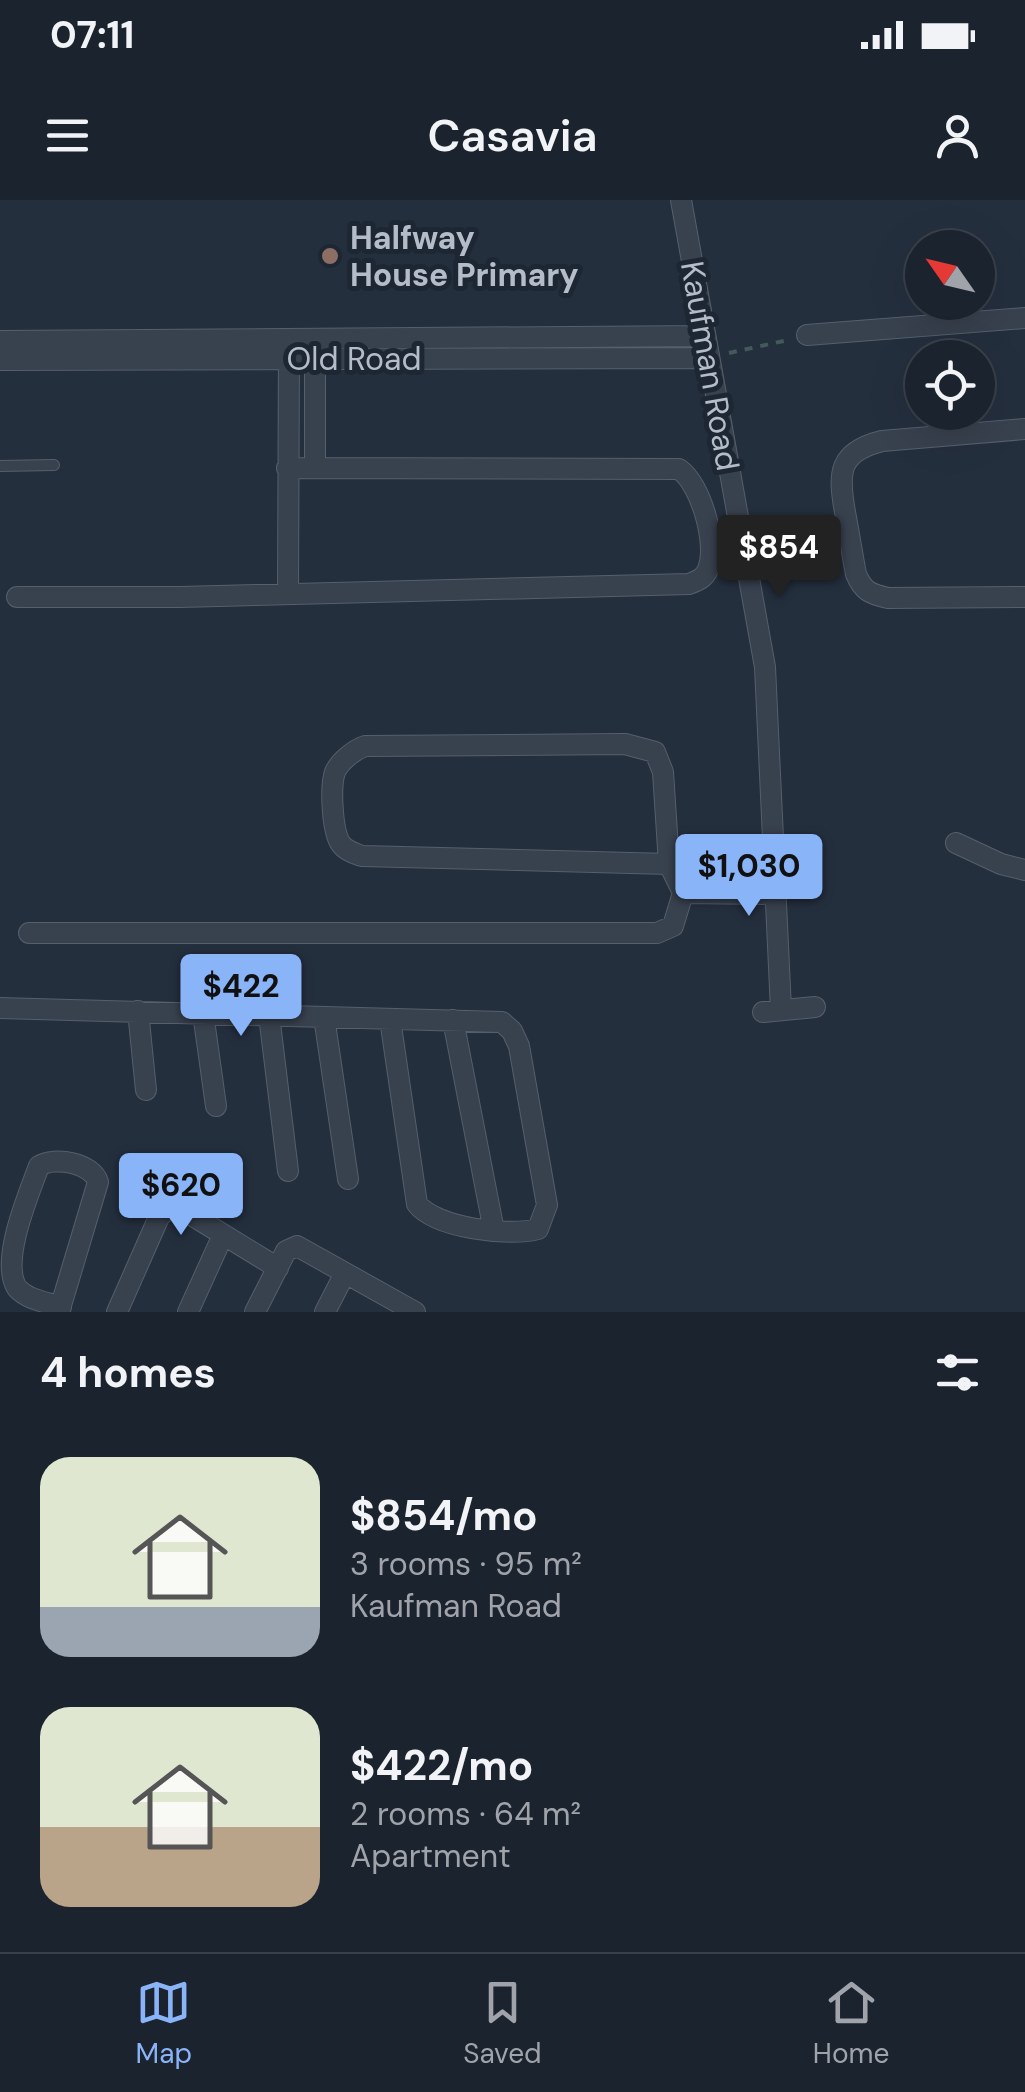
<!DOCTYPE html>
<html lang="en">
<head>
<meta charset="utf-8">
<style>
  :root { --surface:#1b232e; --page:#282f3a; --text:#f1f3f6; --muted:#a0a4aa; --line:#39404a; --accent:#8ab4f8 }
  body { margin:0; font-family:"DM Sans",sans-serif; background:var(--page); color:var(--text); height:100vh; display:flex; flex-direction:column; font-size:38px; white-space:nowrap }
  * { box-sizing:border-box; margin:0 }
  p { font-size:32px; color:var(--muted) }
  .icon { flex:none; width:55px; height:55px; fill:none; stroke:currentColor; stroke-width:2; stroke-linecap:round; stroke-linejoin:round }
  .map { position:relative; height:1112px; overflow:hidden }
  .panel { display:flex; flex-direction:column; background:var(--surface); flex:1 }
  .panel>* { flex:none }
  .needle { width:65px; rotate:304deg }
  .fabs { position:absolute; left:905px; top:30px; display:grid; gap:20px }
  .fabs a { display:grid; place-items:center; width:90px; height:90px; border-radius:50%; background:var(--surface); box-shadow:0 10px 40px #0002,0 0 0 2px var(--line); font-size:50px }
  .price { position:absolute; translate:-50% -85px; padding:0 22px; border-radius:10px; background:var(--accent); color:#111; font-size:32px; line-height:65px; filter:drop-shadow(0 2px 5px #0008) }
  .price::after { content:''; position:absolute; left:50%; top:60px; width:30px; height:22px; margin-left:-15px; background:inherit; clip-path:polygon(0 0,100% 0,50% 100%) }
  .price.selected { background:#222; color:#fff }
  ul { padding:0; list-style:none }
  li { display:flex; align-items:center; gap:30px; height:250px; padding:0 40px }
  li span { display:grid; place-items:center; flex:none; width:280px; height:200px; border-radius:30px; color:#555 }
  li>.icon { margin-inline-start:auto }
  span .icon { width:120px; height:120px; fill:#fffc; stroke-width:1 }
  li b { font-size:42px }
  h2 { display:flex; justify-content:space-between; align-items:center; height:120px; padding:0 40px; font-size:42px }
  .status { display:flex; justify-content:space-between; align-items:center; height:70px; padding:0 50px; background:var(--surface); direction:ltr }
  .status svg { height:28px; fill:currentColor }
  header { display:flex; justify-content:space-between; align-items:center; height:130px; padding:0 40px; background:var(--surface); font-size:45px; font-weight:600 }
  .dock { display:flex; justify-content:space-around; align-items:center; height:140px; border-top:2px solid var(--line); background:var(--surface); font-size:28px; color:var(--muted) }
  .dock a { display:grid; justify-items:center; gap:5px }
  .dock .selected { color:var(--accent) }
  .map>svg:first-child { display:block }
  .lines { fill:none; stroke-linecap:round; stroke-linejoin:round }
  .lane-casing { stroke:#565f6c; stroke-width:12 }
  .street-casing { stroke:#565f6c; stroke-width:22 }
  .path { stroke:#44595c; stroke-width:4; stroke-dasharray:8 8; stroke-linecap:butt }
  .lane { stroke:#38414e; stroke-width:10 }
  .street { stroke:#38414e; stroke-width:20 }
  .education-dot { fill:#8d6e63; stroke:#1d2633; stroke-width:4 }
  .labels { text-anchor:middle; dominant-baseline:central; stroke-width:10; stroke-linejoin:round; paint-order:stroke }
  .poi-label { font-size:32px; font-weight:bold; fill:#b4bcc9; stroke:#1d2633; text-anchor:start }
  .street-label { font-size:32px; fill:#b4bcc9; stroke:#1d2633 }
</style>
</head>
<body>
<div class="status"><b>07:11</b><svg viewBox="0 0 49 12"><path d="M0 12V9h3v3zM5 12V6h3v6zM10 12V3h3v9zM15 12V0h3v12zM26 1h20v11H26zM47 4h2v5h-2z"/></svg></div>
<header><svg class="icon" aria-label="menu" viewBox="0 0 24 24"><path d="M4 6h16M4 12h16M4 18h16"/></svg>Casavia<svg class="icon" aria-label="person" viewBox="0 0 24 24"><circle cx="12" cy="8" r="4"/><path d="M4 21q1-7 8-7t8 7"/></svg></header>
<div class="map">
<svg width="1025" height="1112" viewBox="0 0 1025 1112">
  <rect width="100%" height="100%" fill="#242f3e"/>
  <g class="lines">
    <defs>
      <path id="lane" d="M0,266L54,265"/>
      <path id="street" d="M681,0L765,467L781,810
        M807,135L1025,118
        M0,141L703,136
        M0,160L707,158
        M1025,229L882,241C838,252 838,273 845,312C849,333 852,353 856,374C863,391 870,394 888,398L1025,397
        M315,267V148
        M288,394L289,146
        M17,397H180L689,384C697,381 705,378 708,369C718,344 701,284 679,269L287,268
        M956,643L1001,664L1025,670
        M683,693L775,694
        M29,733H657L673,726L683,693L669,664L663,572L655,552L625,544L365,546C354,550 340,561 335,572C330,586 332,632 341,644C346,651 354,653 362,656L669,664
        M0,808L502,822L512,831L519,846L547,1005L538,1029C509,1037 436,1028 417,1004L390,819
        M138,811L146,890
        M763,812L815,807
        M203,813L216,906
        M269,815L288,971
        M324,817L348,979
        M453,820L494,1031
        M59,1112L98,982C92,963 55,956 39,966C28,996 0,1061 17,1088C28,1100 46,1102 61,1107
        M117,1112L159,1017L171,1006L180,1008L278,1068
        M188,1112L223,1035
        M255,1112L286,1051L297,1046L415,1112
        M325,1112L345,1073"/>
    </defs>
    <use href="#lane" class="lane-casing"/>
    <use href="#street" class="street-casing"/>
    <path class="path" d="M729,153L788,140"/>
    <use href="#lane" class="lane"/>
    <use href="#street" class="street"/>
  </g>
  <circle class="education-dot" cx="330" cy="56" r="10"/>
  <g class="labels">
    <g class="poi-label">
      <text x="350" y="38">Halfway<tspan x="350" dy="37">House Primary</tspan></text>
    </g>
    <g class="street-label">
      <text x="354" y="159">Old Road</text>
      <text transform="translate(710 166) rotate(80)">Kaufman Road</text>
    </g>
  </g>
</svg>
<div class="fabs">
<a><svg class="needle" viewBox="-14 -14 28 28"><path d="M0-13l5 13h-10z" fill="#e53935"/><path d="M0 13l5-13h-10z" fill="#a0a4aa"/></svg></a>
<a><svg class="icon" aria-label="locate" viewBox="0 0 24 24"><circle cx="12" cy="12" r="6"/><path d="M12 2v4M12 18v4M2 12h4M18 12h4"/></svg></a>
</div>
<b class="price selected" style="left:779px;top:400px">$854</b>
<b class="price" style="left:749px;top:719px">$1,030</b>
<b class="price" style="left:241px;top:839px">$422</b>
<b class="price" style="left:181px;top:1038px">$620</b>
</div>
<section class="panel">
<h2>4 homes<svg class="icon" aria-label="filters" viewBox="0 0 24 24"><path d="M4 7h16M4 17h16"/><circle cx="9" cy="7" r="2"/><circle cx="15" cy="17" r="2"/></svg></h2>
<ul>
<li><span style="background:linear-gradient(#dfe7d0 75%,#9aa5b1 0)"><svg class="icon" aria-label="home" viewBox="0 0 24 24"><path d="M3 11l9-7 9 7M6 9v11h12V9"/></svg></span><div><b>$854/mo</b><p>3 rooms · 95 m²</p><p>Kaufman Road</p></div></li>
<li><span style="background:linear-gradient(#dfe7d0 60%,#b9a48a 0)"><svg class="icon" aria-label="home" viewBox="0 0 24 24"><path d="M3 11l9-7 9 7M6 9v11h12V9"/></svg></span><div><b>$422/mo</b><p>2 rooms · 64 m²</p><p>Apartment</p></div></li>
</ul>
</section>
<nav class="dock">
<a class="selected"><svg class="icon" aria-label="map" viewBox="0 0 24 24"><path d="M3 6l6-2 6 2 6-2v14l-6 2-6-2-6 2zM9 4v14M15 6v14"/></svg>Map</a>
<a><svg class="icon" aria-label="saved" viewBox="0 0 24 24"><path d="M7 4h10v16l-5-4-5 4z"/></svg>Saved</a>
<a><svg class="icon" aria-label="home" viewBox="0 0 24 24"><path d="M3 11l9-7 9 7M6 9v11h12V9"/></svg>Home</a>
</nav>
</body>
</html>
